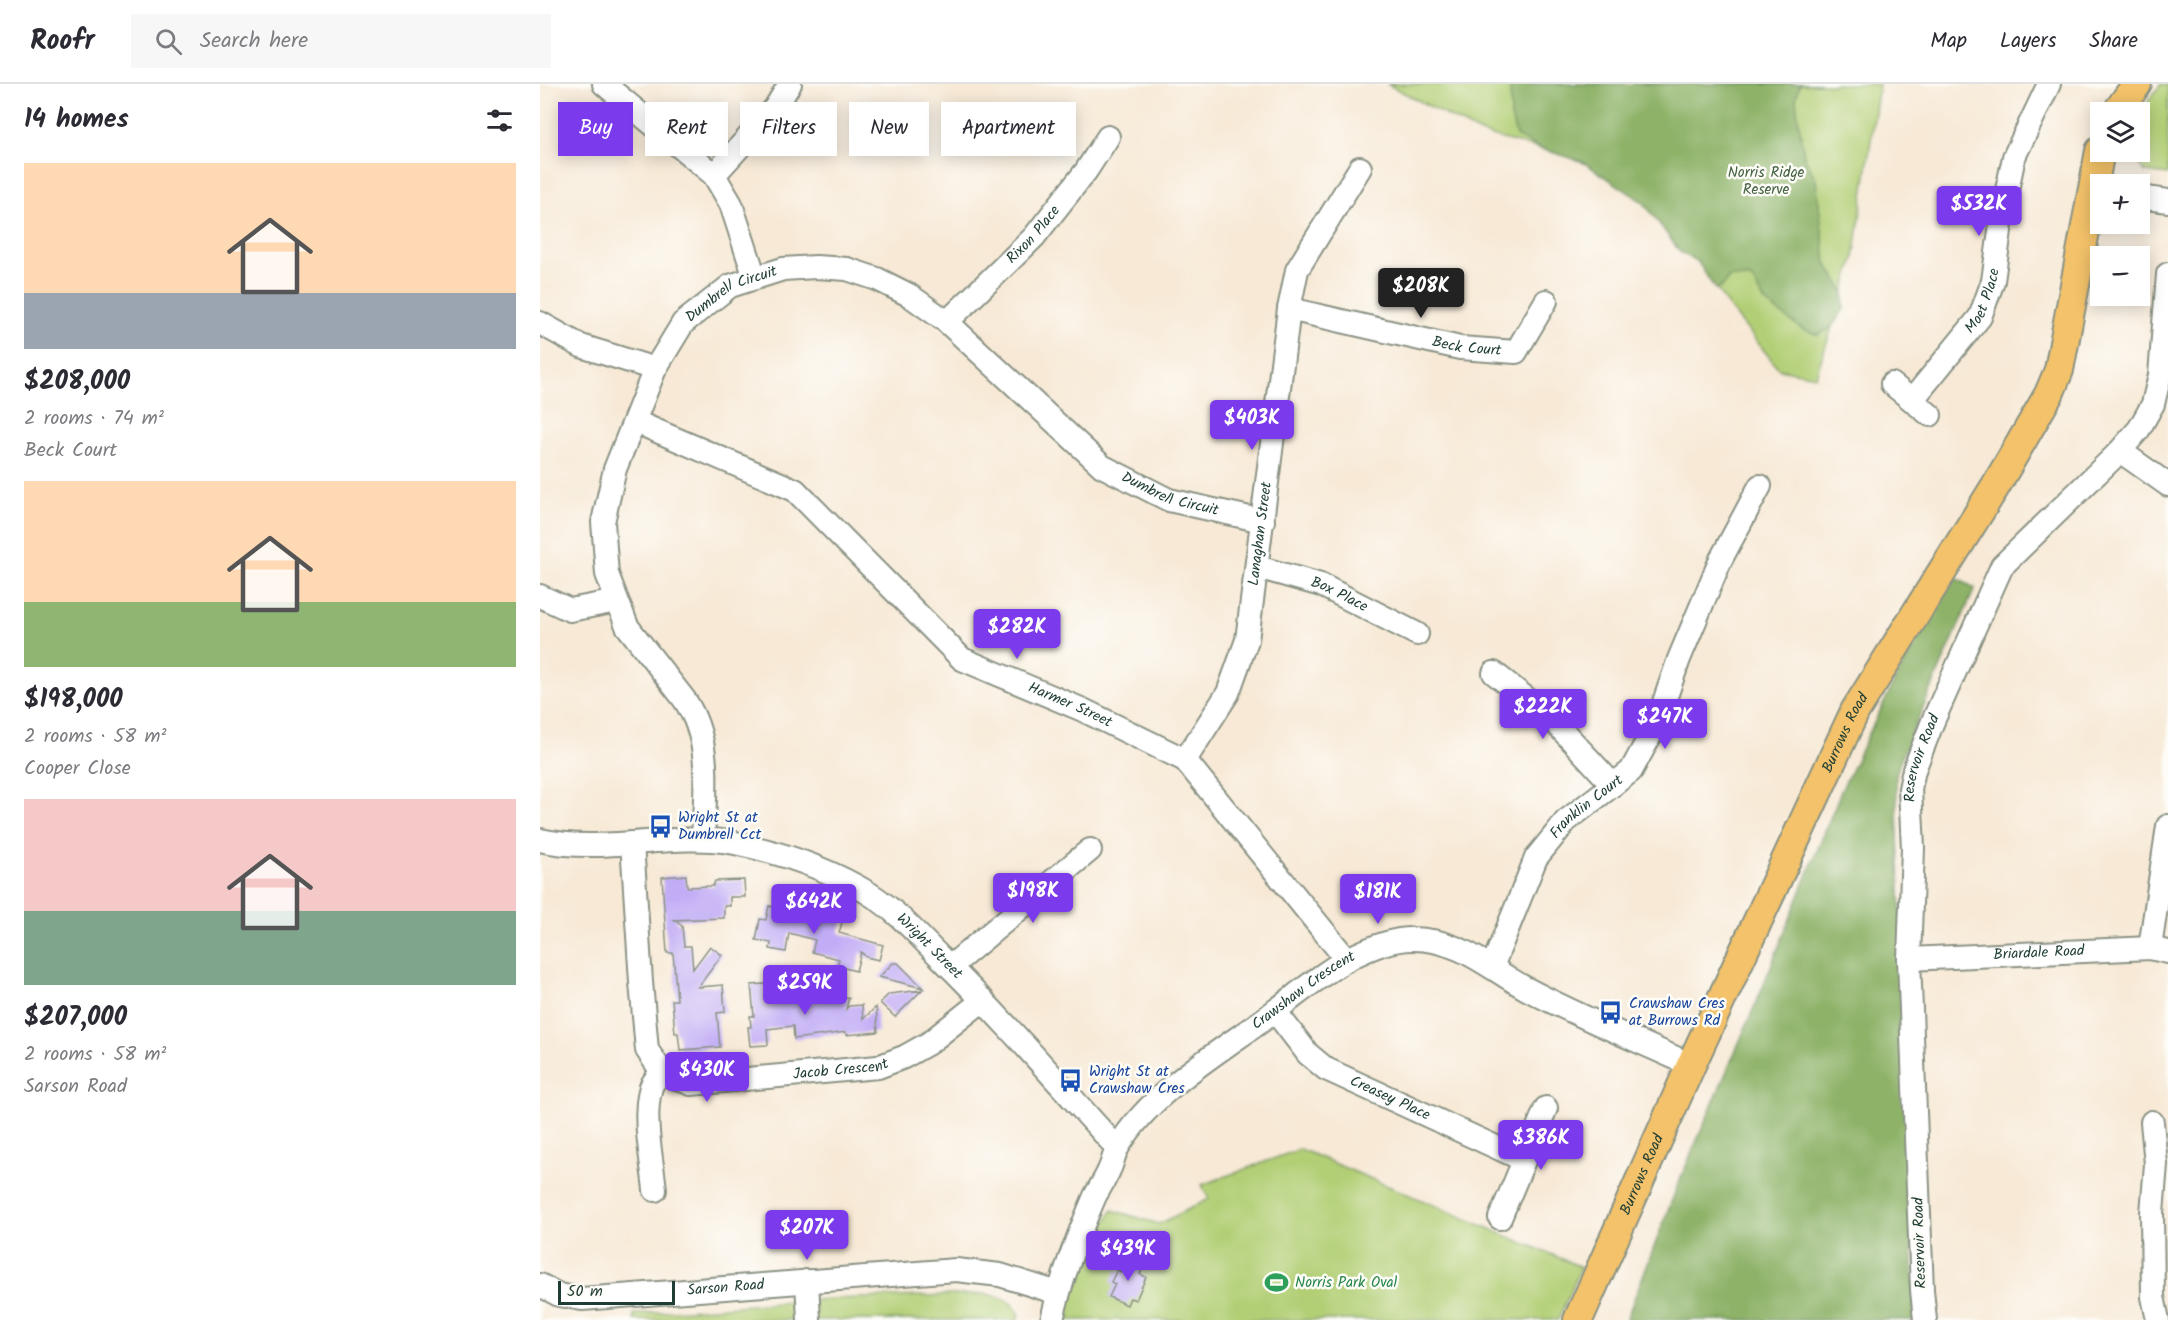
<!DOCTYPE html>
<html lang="en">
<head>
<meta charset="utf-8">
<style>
  :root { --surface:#fff; --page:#f7f7f7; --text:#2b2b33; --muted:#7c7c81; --line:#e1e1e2; --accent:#7c3aed }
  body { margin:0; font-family:Kalam,sans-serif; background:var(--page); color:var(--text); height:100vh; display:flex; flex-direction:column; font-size:22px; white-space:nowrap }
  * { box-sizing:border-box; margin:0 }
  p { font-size:20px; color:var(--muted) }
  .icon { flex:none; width:33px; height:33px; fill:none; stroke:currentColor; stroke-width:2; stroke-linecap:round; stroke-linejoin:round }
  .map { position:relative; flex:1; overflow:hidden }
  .side { display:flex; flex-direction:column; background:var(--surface); width:540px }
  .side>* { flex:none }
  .guide { position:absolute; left:18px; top:18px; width:570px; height:54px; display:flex; gap:12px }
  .controls { position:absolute; left:1550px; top:18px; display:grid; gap:12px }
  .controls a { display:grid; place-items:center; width:60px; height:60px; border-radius:0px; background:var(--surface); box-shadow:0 3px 15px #0003; font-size:30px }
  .scale { position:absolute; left:18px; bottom:15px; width:117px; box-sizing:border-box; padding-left:6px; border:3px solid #1f3d34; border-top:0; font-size:16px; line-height:21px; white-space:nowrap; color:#1f3d34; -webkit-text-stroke:4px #fdfcf7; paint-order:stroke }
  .price { position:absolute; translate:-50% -51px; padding:0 14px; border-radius:6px; background:var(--accent); color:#fff; font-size:20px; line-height:39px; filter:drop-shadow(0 2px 3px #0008) }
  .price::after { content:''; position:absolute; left:50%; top:36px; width:18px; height:14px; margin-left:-9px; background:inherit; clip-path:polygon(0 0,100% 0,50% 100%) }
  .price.current { background:#222; color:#fff }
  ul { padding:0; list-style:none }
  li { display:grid; align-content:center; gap:12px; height:318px; padding:0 24px }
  li span { display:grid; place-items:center; height:186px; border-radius:0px; color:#555 }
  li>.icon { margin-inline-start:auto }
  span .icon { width:108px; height:108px; fill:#fffc; stroke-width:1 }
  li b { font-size:26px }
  h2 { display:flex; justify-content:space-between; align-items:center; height:72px; padding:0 24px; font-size:26px }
  .pill { padding:0 21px; border-radius:0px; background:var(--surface); box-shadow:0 3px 15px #0003; font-size:21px; line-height:54px }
  .pill.current { background:var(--accent); color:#fff }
  header { display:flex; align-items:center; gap:36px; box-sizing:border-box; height:84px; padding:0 30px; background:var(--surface); border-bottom:2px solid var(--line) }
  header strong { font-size:28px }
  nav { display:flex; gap:33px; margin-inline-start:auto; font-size:21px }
  .search { width:420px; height:54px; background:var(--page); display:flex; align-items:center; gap:15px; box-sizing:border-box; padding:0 21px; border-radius:0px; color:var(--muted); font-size:22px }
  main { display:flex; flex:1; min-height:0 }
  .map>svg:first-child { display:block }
  .green { fill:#b2cf76; stroke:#688655; stroke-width:1.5 }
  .forest { fill:#8db267; stroke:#56784e; stroke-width:1.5 }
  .building { fill:#c1acf6 }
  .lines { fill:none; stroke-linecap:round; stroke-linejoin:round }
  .minor-casing { stroke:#8b9385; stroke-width:26 }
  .major-casing { stroke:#8b9385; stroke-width:32 }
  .minor { stroke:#fff; stroke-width:22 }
  .major { stroke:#f3c26a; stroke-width:28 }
  .labels { text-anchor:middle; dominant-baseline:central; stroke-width:5; stroke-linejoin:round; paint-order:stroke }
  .park-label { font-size:15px; fill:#446244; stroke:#fdfcf7 }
  .street-label { font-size:15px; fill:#1f3d34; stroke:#fdfcf7 }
  .transit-label { font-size:15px; fill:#164399; stroke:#fdfcf7; text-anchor:start }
  .leisure-label { font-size:15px; fill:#27864d; stroke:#fdfcf7; text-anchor:start }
</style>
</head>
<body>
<header>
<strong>Roofr</strong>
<div class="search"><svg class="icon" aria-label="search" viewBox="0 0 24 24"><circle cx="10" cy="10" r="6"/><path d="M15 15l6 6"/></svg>Search here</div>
<nav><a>Map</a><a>Layers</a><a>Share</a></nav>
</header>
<main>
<section class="side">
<h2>14 homes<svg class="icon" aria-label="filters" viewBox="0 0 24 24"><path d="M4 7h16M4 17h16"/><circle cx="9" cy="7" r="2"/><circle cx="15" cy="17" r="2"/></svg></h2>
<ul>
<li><span style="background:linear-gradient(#ffd9b3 70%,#9aa5b1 0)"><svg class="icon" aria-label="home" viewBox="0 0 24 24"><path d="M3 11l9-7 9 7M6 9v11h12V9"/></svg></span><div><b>$208,000</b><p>2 rooms · 74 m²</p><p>Beck Court</p></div></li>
<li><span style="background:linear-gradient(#ffd9b3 65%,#8fb573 0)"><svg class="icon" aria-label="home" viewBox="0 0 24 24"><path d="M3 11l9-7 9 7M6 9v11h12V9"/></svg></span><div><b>$198,000</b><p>2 rooms · 58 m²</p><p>Cooper Close</p></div></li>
<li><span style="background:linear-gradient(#f6c9c9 60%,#7fa58c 0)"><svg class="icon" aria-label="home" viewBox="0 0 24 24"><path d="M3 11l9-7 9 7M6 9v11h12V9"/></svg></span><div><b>$207,000</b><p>2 rooms · 58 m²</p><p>Sarson Road</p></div></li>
</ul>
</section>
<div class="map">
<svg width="1628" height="1236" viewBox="0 0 1628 1236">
  <rect width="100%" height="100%" fill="#fdfcf7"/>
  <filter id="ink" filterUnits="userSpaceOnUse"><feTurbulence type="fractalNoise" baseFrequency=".0167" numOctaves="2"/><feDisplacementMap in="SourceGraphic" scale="12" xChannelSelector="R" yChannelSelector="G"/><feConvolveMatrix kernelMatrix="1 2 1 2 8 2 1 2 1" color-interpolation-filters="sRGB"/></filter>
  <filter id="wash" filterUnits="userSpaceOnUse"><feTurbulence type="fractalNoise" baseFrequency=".008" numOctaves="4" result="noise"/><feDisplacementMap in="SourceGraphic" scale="24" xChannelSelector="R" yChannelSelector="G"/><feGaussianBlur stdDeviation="1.35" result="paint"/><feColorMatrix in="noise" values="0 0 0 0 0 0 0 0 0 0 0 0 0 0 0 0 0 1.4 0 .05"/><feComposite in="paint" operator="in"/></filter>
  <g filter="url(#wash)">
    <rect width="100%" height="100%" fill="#f7e9d6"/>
    <path class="green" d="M847,0H1339L1314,175L1276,292L1239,285L1185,218L1125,120L1034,74L940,49Z
      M1621,0H1628V91L1605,88L1595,76L1593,68H1599V38L1609,16Z
      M760,1065L1041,1183L1018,1236H523C533,1197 554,1161 572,1126L619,1140L669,1115L662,1101Z
      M446,1210C463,1214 469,1214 479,1229L478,1236H94V1230L289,1215Z"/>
    <path class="forest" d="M970,0H1280H1260L1256,14L1258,34L1264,72L1276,96L1286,179L1304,208V225L1291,244L1278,251L1262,245L1225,218L1211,194L1189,193L1182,203L1175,205L1158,178L1140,168L1104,119L1043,78L997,63L976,52L971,33Z
      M1414,493L1435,504L1360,677L1356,692L1375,1236H1086L1137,1103L1219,912L1301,707L1356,594Z"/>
    <g id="blocks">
      <path class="building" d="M146,791L147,803L173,802L175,797L204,796L205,813H190V822H184V834L134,836L142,842L144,862H151L153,885L170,862L182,871L158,903L183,901L185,928L177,929L180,963L140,966L138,949H135L132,916H137L135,892L133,869H127L122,793Z
        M240,810L255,813L253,828L281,835L283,830L303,835L299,849L343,861L339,876L326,873L321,868L316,887L297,882L299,875L272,868L275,856L249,849L246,868L230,865L231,859L216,856L220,835L226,836L229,822L238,824Z
        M353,879H358L383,904L339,893Z
        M237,899L239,917L273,913V917L309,914L306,925L309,922L322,921L323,935L336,923L338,948L306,951V948L254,955L253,942L227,945L228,961L210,962L208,943H211L210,932H214L211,901Z
        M382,906L355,933L340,919L349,910Z
        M586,1174L604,1182L600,1190L606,1193L596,1216L590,1214L587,1221L569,1213L575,1200L571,1198L577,1186L580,1188Z"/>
    </g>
  </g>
  <g filter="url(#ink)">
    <use href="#blocks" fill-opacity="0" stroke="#8b9385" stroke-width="1.5"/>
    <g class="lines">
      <defs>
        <g id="minor">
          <path d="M64,0L174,91L191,120L215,194"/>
          <path d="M174,91L235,24L250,0"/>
          <path d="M1599,113L1628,117"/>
          <path id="s1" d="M749,225L920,264L976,268L1006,217"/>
          <path id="s2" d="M407,238L494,153L546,87L568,53"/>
          <path d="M0,239L41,262L115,285"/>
          <path d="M1352,300L1390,331"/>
          <path id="s3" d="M1373,315L1440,233L1453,197L1463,125L1474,73L1509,0"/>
          <path id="s4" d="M96,338L255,406L422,575L543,626L645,676L807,876"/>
          <path d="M1580,367L1628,401"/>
          <path id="s5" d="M717,483L781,501L877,550"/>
          <path d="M0,512L30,526L77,517"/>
          <path d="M954,589L1010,633L1073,701"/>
          <path id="s6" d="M645,676L688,609L707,556L749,225L757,186L820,84"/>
          <path id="s7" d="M163,755C165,707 173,657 144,615L87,542L67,490L63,438L75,385L115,285L143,239L190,202L243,185L276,183L307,185L337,195L369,211L407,238L562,382L629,416L723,437"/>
          <path id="s8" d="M0,756C64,771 131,747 195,759C242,769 289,785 330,810C357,827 379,852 401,874C463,935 519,1000 577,1064"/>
          <path id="s9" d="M92,759L101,898L107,966L122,988L151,1000L338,983L364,973L389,959L443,916"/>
          <path d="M1610,864L1628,742"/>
          <path id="s10" d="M1369,875L1610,864L1628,868"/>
          <path d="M410,883L550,766"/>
          <path id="s11" d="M952,883L996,774L1026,737L1091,687L1116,641L1139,575L1181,475L1220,402"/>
          <path id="s12" d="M735,927L768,970L786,985L984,1076"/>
          <path d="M1612,1038L1616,1080L1612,1129L1613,1213L1618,1236"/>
          <path d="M115,1106C112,1075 102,1033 111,1003C113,997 118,993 122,988"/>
          <path d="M960,1134L1006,1024"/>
          <path d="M267,1197L269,1236"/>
          <path id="s13" d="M0,1201L19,1211L42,1215L416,1186L460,1191L518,1209"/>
          <path id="s14" d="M512,1236C521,1194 538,1152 555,1112C560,1103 566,1094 570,1084C573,1078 574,1069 578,1063C612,1007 675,971 727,933C753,914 779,891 808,875C827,865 850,855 872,855C920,855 948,884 987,905C1040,933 1096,956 1151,981"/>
          <path id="s15" d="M1385,1236L1382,1206L1369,875L1373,764L1370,705L1374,686L1393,637L1462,482L1580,367L1599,345L1613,320L1620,291L1628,190"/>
        </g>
        <g id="major">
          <path d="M1577,28L1597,0"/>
          <path id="s16" d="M1038,1236L1151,981L1315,627L1455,403L1509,310L1519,286L1560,67"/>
        </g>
      </defs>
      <use href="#minor" class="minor-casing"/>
      <use href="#major" class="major-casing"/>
      <use href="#minor" class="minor"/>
      <use href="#major" class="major"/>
    </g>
  </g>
  <defs>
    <symbol id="bus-bare" viewBox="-9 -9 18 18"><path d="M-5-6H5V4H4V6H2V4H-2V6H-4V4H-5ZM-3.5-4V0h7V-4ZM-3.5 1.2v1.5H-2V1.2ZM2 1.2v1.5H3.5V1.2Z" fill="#1a4fb4" stroke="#fdfcf7" stroke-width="2.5" paint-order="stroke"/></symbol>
    <symbol id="stadium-bare" viewBox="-9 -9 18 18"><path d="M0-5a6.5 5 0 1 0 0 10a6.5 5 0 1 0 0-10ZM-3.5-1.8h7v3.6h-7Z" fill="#2e9e5b" stroke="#fdfcf7" stroke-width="2.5" paint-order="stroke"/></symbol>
  </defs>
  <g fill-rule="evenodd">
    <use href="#bus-bare" x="104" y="726" width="33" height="33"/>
    <use href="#bus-bare" x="1054" y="912" width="33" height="33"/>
    <use href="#bus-bare" x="514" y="980" width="33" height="33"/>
    <use href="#stadium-bare" x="720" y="1182" width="33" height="33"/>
  </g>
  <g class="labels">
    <g class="park-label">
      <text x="1226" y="89">Norris Ridge<tspan x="1226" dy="17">Reserve</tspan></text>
    </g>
    <g class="street-label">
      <text stroke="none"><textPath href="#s2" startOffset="123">Rixon Place</textPath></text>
      <text stroke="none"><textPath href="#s7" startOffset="618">Dumbrell Circuit</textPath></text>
      <text stroke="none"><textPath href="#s3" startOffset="122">Moet Place</textPath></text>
      <text stroke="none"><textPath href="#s1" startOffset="182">Beck Court</textPath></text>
      <text stroke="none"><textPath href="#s7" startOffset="1140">Dumbrell Circuit</textPath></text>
      <text stroke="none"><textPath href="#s6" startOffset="243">Lanaghan Street</textPath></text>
      <text stroke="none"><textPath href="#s5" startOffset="87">Box Place</textPath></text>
      <text stroke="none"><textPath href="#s4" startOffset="528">Harmer Street</textPath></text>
      <text stroke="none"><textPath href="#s16" startOffset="645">Burrows Road</textPath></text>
      <text stroke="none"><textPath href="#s15" startOffset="564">Reservoir Road</textPath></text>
      <text stroke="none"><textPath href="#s11" startOffset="190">Franklin Court</textPath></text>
      <text stroke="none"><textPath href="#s8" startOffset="420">Wright Street</textPath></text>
      <text stroke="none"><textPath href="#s10" startOffset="130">Briardale Road</textPath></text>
      <text stroke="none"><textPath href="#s14" startOffset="430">Crawshaw Crescent</textPath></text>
      <text stroke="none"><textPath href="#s9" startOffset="416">Jacob Crescent</textPath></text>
      <text stroke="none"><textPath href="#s12" startOffset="148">Creasey Place</textPath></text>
      <text stroke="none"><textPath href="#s16" startOffset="159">Burrows Road</textPath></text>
      <text transform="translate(1380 1159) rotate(-92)">Reservoir Road</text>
      <text stroke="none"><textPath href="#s13" startOffset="189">Sarson Road</textPath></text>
    </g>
    <g class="transit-label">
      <text x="138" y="734">Wright St at<tspan x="138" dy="17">Dumbrell Cct</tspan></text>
      <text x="1089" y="920">Crawshaw Cres<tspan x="1089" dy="17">at Burrows Rd</tspan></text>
      <text x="549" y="988">Wright St at<tspan x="549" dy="17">Crawshaw Cres</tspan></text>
    </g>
    <g class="leisure-label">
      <text x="755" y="1199">Norris Park Oval</text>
    </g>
  </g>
</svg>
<div class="controls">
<a><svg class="icon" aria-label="layers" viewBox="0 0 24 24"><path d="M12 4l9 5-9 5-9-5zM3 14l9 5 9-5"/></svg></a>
<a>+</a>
<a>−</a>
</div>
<div class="scale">50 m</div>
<b class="price" style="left:1439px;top:153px">$532K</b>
<b class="price current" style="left:881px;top:235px">$208K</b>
<b class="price" style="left:712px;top:367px">$403K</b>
<b class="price" style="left:477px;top:576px">$282K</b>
<b class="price" style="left:1003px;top:656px">$222K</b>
<b class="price" style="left:1125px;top:666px">$247K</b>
<b class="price" style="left:493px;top:840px">$198K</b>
<b class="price" style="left:838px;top:841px">$181K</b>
<b class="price" style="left:274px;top:851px">$642K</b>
<b class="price" style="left:265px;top:932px">$259K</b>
<b class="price" style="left:167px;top:1019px">$430K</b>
<b class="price" style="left:1001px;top:1087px">$386K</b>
<b class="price" style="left:267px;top:1177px">$207K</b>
<b class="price" style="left:588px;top:1198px">$439K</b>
<div class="guide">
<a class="pill current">Buy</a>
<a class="pill">Rent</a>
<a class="pill">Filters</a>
<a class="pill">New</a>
<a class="pill">Apartment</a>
</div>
</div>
</main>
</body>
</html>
